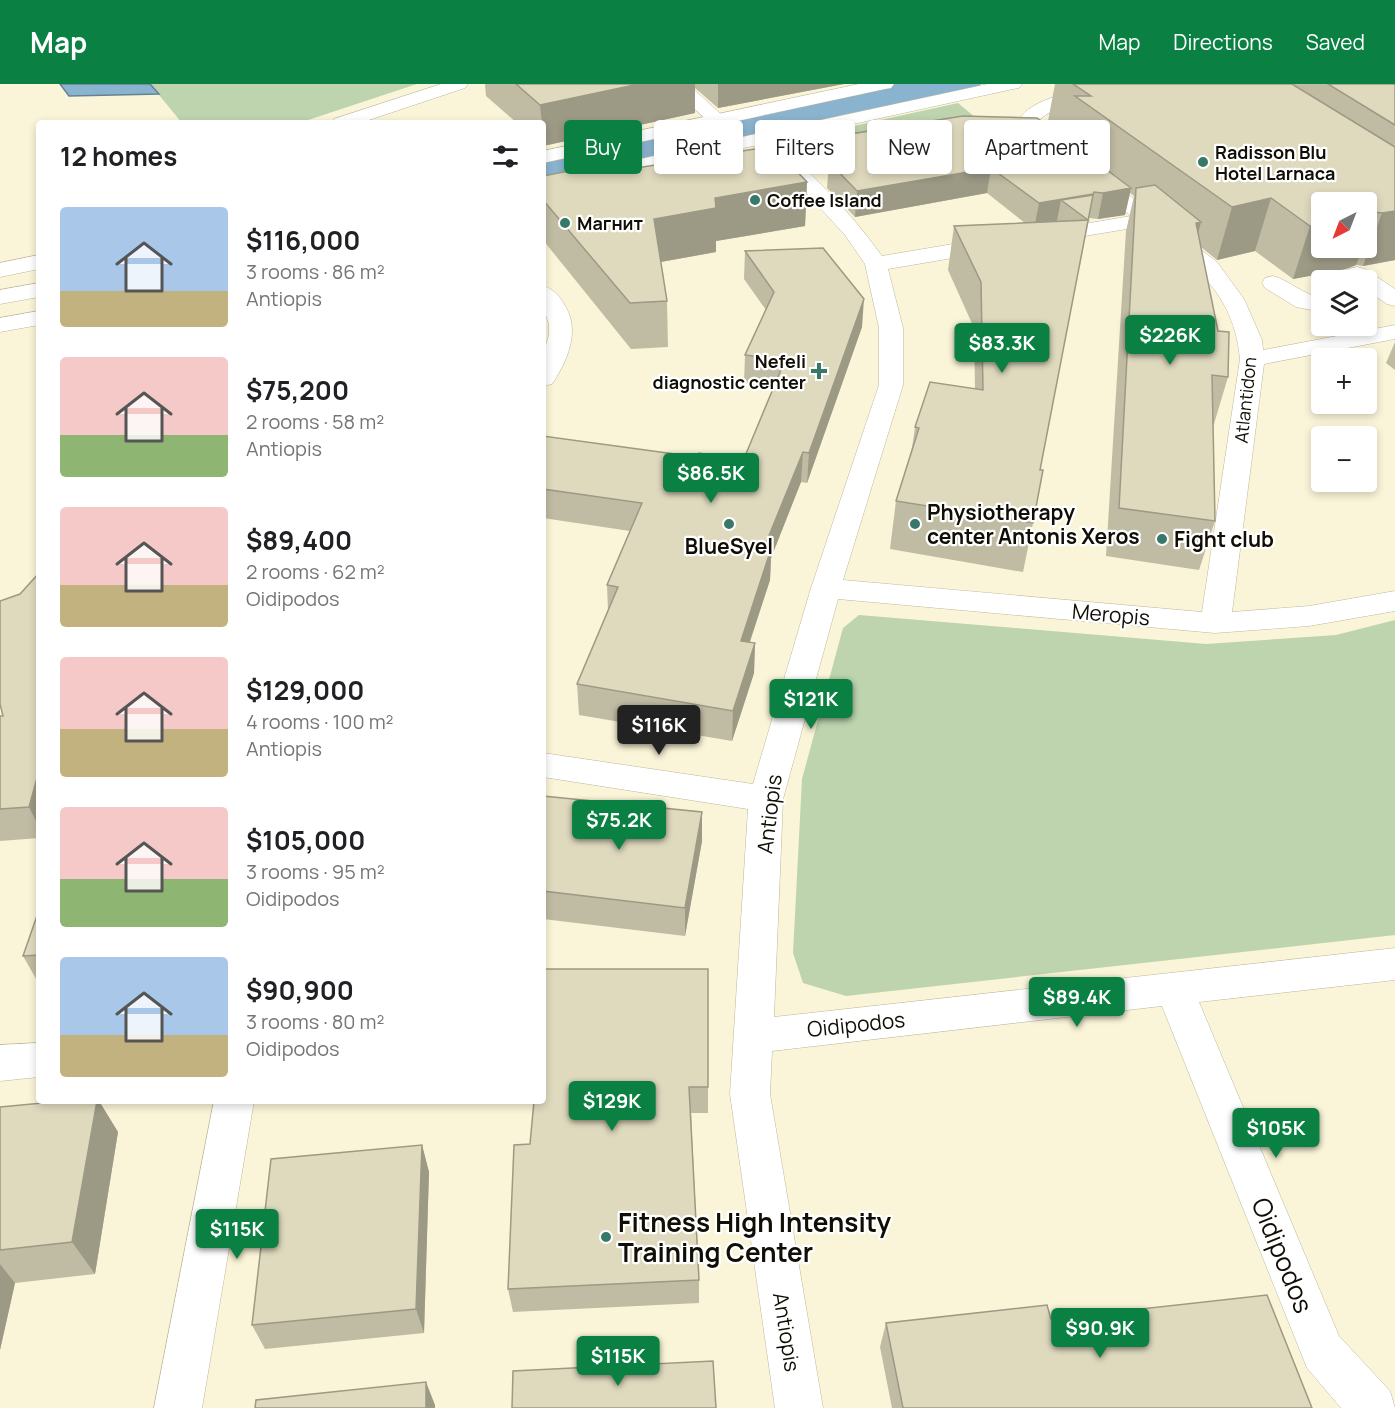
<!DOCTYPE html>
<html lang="en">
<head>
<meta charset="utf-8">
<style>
  :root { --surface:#fff; --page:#f2f2f2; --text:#202124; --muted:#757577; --accent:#0b8043 }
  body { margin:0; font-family:Manrope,sans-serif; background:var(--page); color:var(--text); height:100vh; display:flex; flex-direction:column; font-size:22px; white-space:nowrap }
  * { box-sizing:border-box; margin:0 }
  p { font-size:20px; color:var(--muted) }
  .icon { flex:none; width:33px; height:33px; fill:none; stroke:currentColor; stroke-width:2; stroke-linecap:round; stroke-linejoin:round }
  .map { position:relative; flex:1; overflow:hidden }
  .drawer { position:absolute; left:36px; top:36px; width:510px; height:984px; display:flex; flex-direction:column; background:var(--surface); border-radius:6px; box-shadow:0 3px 9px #0003 }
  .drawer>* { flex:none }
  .top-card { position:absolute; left:564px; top:36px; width:570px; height:54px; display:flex; gap:12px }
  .needle { width:39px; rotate:222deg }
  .controls { position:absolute; left:1311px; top:108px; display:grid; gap:12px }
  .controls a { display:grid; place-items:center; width:66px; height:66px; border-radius:6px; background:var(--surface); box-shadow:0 3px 9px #0003; font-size:30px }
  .price { position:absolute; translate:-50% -51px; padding:0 14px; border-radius:6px; background:var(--accent); color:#fff; font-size:20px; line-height:39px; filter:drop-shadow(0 2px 3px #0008) }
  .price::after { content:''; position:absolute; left:50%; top:36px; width:18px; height:14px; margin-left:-9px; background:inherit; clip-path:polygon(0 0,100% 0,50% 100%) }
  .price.selected { background:#222; color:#fff }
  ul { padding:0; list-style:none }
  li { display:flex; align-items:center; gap:18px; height:150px; padding:0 24px }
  li span { display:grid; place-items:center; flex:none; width:168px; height:120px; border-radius:6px; color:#555 }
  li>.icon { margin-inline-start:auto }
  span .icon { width:72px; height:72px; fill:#fffc; stroke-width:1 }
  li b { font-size:26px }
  h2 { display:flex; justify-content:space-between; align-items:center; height:72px; padding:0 24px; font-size:26px }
  .chip { padding:0 21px; border-radius:6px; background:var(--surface); box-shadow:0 3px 9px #0003; font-size:21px; line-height:54px }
  .chip.selected { background:var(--accent); color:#fff }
  header { display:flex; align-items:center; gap:36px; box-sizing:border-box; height:84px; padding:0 30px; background:var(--accent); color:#fff }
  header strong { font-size:28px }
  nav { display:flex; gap:33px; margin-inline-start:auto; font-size:21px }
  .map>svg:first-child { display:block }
  .green { fill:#bdd4ae }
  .water { fill:#8ab3cf; stroke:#658292; stroke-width:1.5 }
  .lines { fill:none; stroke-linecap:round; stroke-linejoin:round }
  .river { fill:#8ab3cf; fill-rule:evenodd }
  .minor-casing { stroke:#bcb89d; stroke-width:1 }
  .major-casing { stroke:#bcb89d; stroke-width:1 }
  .minor { fill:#fff; fill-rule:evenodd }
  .major { fill:#fff; fill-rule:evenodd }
  .wall { fill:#c0bba3; fill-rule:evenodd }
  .shaded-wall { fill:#9c9985 }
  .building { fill:#dfdabe; stroke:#9c9985; stroke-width:1.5 }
  .poi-dot { fill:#377868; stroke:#fff; stroke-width:2 }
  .labels { text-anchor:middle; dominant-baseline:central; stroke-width:4.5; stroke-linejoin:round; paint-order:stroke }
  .far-poi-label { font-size:18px; font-weight:bold; fill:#100e05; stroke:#fff; text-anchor:start }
  .far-street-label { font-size:18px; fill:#100e05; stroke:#fff }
  .poi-label { font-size:21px; font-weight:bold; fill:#100e05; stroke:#fff; text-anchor:start }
  .street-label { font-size:21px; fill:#100e05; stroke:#fff }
  .near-poi-label { font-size:26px; font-weight:bold; fill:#100e05; stroke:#fff; text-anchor:start }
  .near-street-label { font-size:26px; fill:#100e05; stroke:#fff }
</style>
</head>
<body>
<header>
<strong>Map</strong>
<nav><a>Map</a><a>Directions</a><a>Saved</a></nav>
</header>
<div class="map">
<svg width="1395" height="1324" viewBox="0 0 1395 1324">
  <rect width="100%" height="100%" fill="#faf5d8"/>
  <path class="green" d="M150,0H417L299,39H182Z
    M958,19L981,38L819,74L802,63L803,53Z
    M859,531L1206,560L1336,551L1395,536V851L846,912L803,899L793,869L802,695L843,544Z"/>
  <path class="water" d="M60,0H150L159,10L69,12Z"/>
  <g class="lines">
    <path class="river" d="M889,0H981L974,10L957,14L543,104V72Z"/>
    <defs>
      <path id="minor" d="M441,0H468L465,4L360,39H331L334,35Z
        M668,0H688L726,35L724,39H710Z
        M1116,0H1165L1162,4L1156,5C1121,10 1068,13 1040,35V40L1048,50L1217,178L1244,215L1262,256L1263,266L1395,241V255L1264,280L1232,528L1309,522L1395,507V527L1309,542L1215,549L838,515L783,715L774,933L1395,864V896L1199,918L1339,1252L1390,1307L1395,1324H1341L1307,1284L1162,922L772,967L770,1010L823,1324H775L730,1010L748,725L543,693V669L753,700L811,504L879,301V244L865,180L845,151L785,86L750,59L747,55L750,51H764C809,85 849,126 882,172L994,153L1002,155L1005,160L1002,165L994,167L888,185L903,244V301L843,496L1202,528L1240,275C1234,208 1193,181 1145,142L1042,159L1034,158L1031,153L1034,148L1042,147L1131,132L1034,58L1021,41V33C1036,11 1091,4 1116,0Z
        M1357,183L1365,185L1395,205V222L1387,220L1366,206V196L1349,195L1346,190L1349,185Z
        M1273,192C1291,197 1303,211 1322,214V228L1296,223L1265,204L1262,199L1265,194Z
        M543,202C553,205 559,211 564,220C581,246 568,276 552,300L543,302V271L549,251V240L543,223Z
        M39,227V241L0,248V234Z
        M39,959V993L0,997V961Z
        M214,1017H254L202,1324H154Z"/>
      <path id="major" d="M859,0H894L891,4L885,5L543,79V67Z
        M988,0H1022L1019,4L1013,5L543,108V96Z
        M39,171V185L0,193V179Z
        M39,199V213L0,220V206Z"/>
    </defs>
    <use href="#minor" class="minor-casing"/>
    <use href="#major" class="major-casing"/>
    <use href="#minor" class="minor"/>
    <use href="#major" class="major"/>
  </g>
  <path class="wall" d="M485,0H844L718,24L695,4V29L543,62V39H517L486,12Z
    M1055,0H1395V176L1363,182L1356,181L1346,185L1293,195L1255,167L1217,176L1201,163L1218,247L1228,293L1214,340H1213L1215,437L1199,486L1106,472L1126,147L1134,112L1130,109L1125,131L1098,135L1089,134L1040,386L1033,439L1023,488L890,465L896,417L912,364L915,343L975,304L974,244L948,186L954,142L1025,139L987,109L855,133L827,104L829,78L1067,57L1068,52L1048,37ZM1366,118V164H1322Z
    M618,87L807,98L805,142L716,157V168L661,178L667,217L668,263L631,265L543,156V92Z
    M745,167L862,243L807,399L801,398L771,474L770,496L750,558L755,559L754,589L732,657L579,631L577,600L608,527L607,501L630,447L543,434V352L691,385L743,377L774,304L744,299L745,271L766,226L744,195Z
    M1395,258V286L1386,279Z
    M39,489V754L0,757V632H3Z
    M543,712L702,728V757L685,852L543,835Z
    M39,826V900L23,872Z
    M708,885V1029H691L699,1196V1219L513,1228L508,1205L530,1060Z
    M64,1017H99L118,1048L95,1190L15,1199L0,1266V1023Z
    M422,1061L429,1088L424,1249L265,1265L252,1241Z
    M886,1239L1312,1324H892L880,1263Z"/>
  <path class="shaded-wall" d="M639,0H695V29L543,62V39H542L540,21Z
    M718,0H844L718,24Z
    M991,84L987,109L855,133L857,107Z
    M807,98L805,142L716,157V168L655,179L654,135L715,114Z
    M1131,104L1125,131L1098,135L1103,109Z
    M1093,110L1061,116L1056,142L1034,145L1039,119Z
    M1271,114L1255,167L1217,176L1232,123Z
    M1395,127V176L1363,182L1382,129Z
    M1375,128L1366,152V132Z
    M1201,138L1190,182L1196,139Z
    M1322,140V164H1363L1356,181L1346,185L1293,195L1310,142Z
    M864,215L862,243L807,399L809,369Z
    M803,368L801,398L771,474L770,496L740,587L741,557L764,464Z
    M755,559L754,589L732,657L733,627Z
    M39,687V743L29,723Z
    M702,728V757L685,852V824Z
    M97,1017H99L118,1048L95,1190L72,1158Z
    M422,1061L429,1088L424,1249L416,1225Z
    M0,1180L15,1199L0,1266Z
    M426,1298L435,1321V1324H426Z"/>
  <path class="building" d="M516,0H639L540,21Z
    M1073,0H1292L1395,63V127L1382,129L1375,128L1366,132V118H1322V140L1310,142L1271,114L1232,123L1075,12H1091Z
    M1328,0H1395V41Z
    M963,32L1037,34L1131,104L1103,109L1094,108L1093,110L1039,119L991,84L857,107L829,78L844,51Z
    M773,62L807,98L715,114L716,124L654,135L667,217L630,219L543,116V92L610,79L618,87Z
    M1155,101L1201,138L1196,139L1218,247L1229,248L1228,293L1212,291L1215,437L1119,424L1136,104Z
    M1093,111L1040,386H1043L1033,439L896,417L919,344L915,343L930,298L983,306L981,198L954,142L1088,136L1061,116Z
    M823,164L864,215L809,369L803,368L764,464L771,465L741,557L755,559L733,627L577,600L618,503L607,501L642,419L543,405V352L689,372L691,385L699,369L743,377L785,276L745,271L774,208L745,167Z
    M39,489V687L29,723L0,725V632H3L0,620V517L20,510Z
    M543,712L702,728L685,824L543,807Z
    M39,826V871L23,872Z
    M543,885H708V1003H689L699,1196L508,1205L514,1061L530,1060L534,1017H543Z
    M64,1017H97L72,1158L0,1166V1023Z
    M422,1061L416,1225L252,1241L271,1075Z
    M1267,1211L1312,1324H903L886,1239L1047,1221L1051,1235Z
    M713,1277L716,1324H512L513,1287Z
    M426,1298V1324H255L256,1316Z"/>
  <g class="poi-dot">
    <circle cx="1203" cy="78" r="6"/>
    <circle cx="755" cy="116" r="6"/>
    <circle cx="565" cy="139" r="6"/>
    <path d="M816 278h6v6h6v6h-6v6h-6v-6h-6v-6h6z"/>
    <circle cx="729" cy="440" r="6"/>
    <circle cx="915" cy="440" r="6"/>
    <circle cx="1162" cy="455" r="6"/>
    <circle cx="606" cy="1153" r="6"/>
  </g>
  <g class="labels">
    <g class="far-poi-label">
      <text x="1215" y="68">Radisson Blu<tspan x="1215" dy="21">Hotel Larnaca</tspan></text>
      <text x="767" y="116">Coffee Island</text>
      <text x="577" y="139">Магнит</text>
      <text x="806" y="277" text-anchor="end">Nefeli<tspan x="806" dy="21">diagnostic center</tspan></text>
    </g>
    <g class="far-street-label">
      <text transform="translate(1245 316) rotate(-84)">Atlantidon</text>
    </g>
    <g class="poi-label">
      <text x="927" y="428">Physiotherapy<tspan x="927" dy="24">center Antonis Xeros</tspan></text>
      <text x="1174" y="455">Fight club</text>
      <text x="729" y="462" text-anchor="middle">BlueSyel</text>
    </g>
    <g class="street-label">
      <text transform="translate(1111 530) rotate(5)">Meropis</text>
      <text transform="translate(769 730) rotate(-83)">Antiopis</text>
      <text transform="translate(856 940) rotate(-6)">Oidipodos</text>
      <text transform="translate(787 1248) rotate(81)">Antiopis</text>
    </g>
    <g class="near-poi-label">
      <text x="618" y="1138">Fitness High Intensity<tspan x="618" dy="30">Training Center</tspan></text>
    </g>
    <g class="near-street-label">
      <text transform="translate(1283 1171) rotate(68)">Oidipodos</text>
    </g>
  </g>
</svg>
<div class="controls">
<a><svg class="needle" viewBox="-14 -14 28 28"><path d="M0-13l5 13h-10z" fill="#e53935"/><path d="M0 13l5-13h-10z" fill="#757577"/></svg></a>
<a><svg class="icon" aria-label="layers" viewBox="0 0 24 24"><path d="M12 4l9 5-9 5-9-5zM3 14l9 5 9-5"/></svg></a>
<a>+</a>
<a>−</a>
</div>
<b class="price" style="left:1170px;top:282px">$226K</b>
<b class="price" style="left:1002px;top:290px">$83.3K</b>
<b class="price" style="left:711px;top:420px">$86.5K</b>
<b class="price" style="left:811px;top:646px">$121K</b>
<b class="price selected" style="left:659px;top:672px">$116K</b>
<b class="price" style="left:619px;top:767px">$75.2K</b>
<b class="price" style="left:1077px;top:944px">$89.4K</b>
<b class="price" style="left:612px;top:1048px">$129K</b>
<b class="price" style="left:1276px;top:1075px">$105K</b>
<b class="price" style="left:237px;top:1176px">$115K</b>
<b class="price" style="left:1100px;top:1275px">$90.9K</b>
<b class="price" style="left:618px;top:1303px">$115K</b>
<div class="top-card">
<a class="chip selected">Buy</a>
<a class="chip">Rent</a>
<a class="chip">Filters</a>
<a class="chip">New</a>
<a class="chip">Apartment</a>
</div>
<section class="drawer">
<h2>12 homes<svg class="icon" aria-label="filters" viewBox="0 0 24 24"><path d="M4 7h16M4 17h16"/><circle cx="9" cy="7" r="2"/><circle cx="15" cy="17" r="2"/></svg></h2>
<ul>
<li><span style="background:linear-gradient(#a9c7e8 70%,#c2b280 0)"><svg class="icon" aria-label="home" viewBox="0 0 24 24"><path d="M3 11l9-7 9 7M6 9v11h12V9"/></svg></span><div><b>$116,000</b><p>3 rooms · 86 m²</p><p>Antiopis</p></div></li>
<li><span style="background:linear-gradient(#f6c9c9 65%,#8fb573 0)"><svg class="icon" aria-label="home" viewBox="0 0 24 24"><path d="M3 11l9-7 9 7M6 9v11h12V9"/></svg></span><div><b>$75,200</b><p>2 rooms · 58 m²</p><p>Antiopis</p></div></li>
<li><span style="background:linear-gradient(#f6c9c9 65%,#c2b280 0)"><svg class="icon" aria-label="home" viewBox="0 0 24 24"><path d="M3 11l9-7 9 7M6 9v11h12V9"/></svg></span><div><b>$89,400</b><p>2 rooms · 62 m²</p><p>Oidipodos</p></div></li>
<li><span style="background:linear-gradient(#f6c9c9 60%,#c2b280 0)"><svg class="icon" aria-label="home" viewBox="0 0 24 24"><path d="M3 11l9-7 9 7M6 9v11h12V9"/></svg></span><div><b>$129,000</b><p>4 rooms · 100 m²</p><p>Antiopis</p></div></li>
<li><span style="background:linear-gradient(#f6c9c9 60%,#8fb573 0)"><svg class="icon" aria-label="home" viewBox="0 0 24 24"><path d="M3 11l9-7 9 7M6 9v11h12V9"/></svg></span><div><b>$105,000</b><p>3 rooms · 95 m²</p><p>Oidipodos</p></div></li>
<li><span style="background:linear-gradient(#a9c7e8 65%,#c2b280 0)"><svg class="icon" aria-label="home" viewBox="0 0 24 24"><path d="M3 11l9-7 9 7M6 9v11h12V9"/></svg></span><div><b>$90,900</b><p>3 rooms · 80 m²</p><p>Oidipodos</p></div></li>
</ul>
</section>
</div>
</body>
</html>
